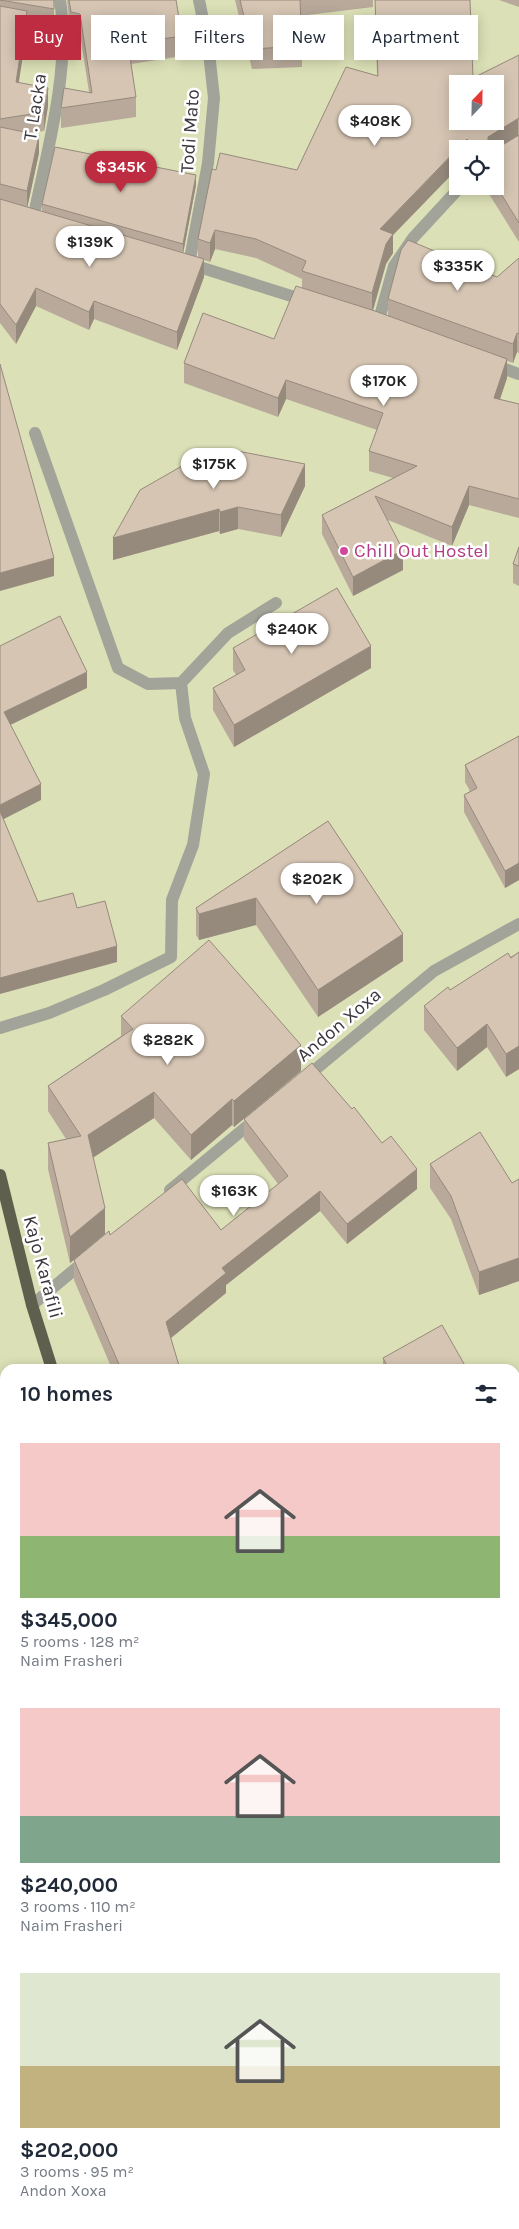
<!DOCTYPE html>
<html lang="en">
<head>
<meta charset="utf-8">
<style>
  :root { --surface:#fff; --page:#f2f2f3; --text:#1f2937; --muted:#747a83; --accent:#bd2c40 }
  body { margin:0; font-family:Karla,sans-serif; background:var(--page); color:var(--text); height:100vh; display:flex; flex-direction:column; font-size:19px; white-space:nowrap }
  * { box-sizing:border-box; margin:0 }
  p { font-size:16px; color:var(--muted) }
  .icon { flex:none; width:28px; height:28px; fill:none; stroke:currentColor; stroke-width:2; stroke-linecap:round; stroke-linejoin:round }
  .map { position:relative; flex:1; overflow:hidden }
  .details { position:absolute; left:0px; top:1364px; width:520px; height:866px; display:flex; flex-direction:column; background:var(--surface); border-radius:15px 15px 0 0; box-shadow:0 2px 12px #0003 }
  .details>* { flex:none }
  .guide { position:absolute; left:15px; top:15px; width:490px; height:45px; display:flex; gap:10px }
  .needle { width:32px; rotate:22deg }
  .fabs { position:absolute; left:449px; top:75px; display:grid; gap:10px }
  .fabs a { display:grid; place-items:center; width:55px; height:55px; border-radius:0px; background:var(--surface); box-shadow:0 2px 12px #0003; font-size:25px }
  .price { position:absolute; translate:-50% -42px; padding:0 11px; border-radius:18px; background:#fff; color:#222; font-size:16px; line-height:32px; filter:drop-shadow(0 1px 2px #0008) }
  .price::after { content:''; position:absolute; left:50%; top:30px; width:15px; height:11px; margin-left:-8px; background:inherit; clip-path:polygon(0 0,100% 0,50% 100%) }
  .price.on { background:var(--accent); color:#fff }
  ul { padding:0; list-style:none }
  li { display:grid; align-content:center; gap:10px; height:265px; padding:0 20px }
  li span { display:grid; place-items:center; height:155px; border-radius:0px; color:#555 }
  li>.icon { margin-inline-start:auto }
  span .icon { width:90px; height:90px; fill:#fffc; stroke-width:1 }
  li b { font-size:21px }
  h2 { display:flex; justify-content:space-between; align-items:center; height:60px; padding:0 20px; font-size:21px }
  .chip { padding:0 18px; border-radius:0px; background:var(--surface); box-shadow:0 2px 12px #0003; font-size:18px; line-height:45px }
  .chip.on { background:var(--accent); color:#fff }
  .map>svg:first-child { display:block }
  .green { fill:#dbe0b6; fill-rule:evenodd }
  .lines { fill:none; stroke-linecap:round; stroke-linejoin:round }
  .minor { stroke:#a2a399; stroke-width:12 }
  .major { stroke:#5f5f4e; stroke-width:12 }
  .wall { fill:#b8a99a }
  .shaded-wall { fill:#968a7d }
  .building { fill:#d6c5b3; stroke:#968a7d; fill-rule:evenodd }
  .hotel-dot { fill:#d1479c; stroke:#fff; stroke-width:2 }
  .labels { text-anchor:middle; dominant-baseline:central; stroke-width:5; stroke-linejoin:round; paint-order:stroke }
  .street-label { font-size:19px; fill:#3c363d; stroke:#fff }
  .hotel-label { font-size:19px; fill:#b23c85; stroke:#fff; text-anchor:start }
</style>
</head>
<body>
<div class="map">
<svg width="519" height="2229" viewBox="0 0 519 2229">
  <rect width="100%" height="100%" fill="#fbf1fd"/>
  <path class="green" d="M0,0H519V2229H0ZM458,84H495V121H458ZM458,149H495V186H458ZM5,1369H515V2225H5Z"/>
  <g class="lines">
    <path class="minor" d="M33,219C47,152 71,68 60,0
      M189,264L208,163L214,98L208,44L199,0
      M190,264L307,301
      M378,323L394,266L413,238L461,186
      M491,364L519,374
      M35,433L118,668L148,684L181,683
      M0,1028L49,1013L104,990L171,957L172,900L193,845L204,774L185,718L181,683L228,633L276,603
      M305,1078L434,971L519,924
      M170,1190L257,1118
      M32,1305L86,1260
      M0,1395L5,1393
      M0,1439L5,1452
      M0,1635L5,1634
      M515,1640L519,1638
      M515,1784L519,1782
      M0,1918L5,1923
      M515,1964H519
      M0,1984L5,1980
      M0,2154L5,2162
      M42,2225L45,2229
      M341,2225L343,2229"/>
    <path class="major" d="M0,1175L32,1305L52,1369
      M437,2225L439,2229"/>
  </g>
  <path class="wall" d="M0,0L54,9V30L27,25L18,83L48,106L44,131L28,133L39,153L27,207L42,212V204L196,185L183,253L198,257V239L216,170H297L377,76L375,0L473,78L519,55V242L484,186H495V149H458V168L393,235V253L386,264L373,311L388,316V299L497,277L519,258V353L517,352L513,363L507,361V378L500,399L519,404V518L469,505L452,546L388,520L403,570L353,596L322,534V515L393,478L369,471V451L377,430L286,399L278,417L184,383V363L274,339L302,288V279L256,258L215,249L210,262L204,260V277L177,350L94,319L89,330L36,306L16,344L0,323Z
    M67,0H176L182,36V56L131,64L136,97V117L61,128V108L89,92L80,34L71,33Z
    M235,0H373V7L300,16L302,46V67L252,69Z
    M499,0H519V7Z
    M305,486L281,537L238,529L220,534L219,531L113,560L140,490Z
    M519,547V586L513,583V564Z
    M233,648L371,668L234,747L213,710V688L236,675L233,670Z
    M519,736V880L505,888L464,812V795L470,791L465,782V765Z
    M328,821L403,961L318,1017L256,925L199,940L196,935V908Z
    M519,952V1069L506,1077L487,1047L457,1071L424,1030V1006L450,990Z
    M121,1016L301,1071L234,1127L232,1125L191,1160L154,1118L93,1157L105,1234L70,1263L48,1169V1143L66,1139L48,1111V1086L121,1036Z
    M244,1119L417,1189L347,1244L320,1211L226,1285V1293L171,1338L180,1369H112L74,1280V1260L110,1235L221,1230L278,1184L244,1139Z
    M430,1164L512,1183L519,1179V1281L479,1295L451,1219L430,1188Z
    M383,1358L467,1369H383Z
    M5,1997V2142L0,2134V1999Z
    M519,2209V2229H513V2225H515V2211Z
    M57,2225H133V2228L132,2229H60Z
    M263,2225H321V2227L317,2229H265Z"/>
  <path class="shaded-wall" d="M27,11V29L16,101V82Z
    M48,88V106L44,131V112Z
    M518,118V137L495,152L488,149V137Z
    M39,135V153L27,209V191Z
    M467,139V149H458Z
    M458,149V168L393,235V253L386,264L372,313V293L386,244L380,229Z
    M196,175V185L183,254V244Z
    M215,230V249L210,262V243Z
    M204,259V277L177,350V332Z
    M36,288V306L16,344V325Z
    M94,301V319L89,330V312Z
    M517,333V352L513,363V344Z
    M507,359V378L494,417V398Z
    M286,380V399L278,417V398Z
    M305,464V486L281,537V515Z
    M469,486V505L452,546V527Z
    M238,507V529L220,534V512Z
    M219,509V531L113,560V538Z
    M403,550V570L353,596V577Z
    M54,558V576L0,591V573Z
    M371,646V668L234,747V725Z
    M87,672V688L4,728V712Z
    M41,784V800L0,821V805Z
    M519,863V880L505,888V871Z
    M256,898V925L199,940V914Z
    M403,934V961L318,1017V990Z
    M117,946V962L0,994V978Z
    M487,1024V1047L457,1071V1048Z
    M301,1045V1071L234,1127V1101Z
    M519,1046V1069L506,1077V1054Z
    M154,1092V1118L88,1161V1135Z
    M232,1099V1125L191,1160V1135Z
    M417,1169V1189L347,1244V1224Z
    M320,1191V1211L226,1285V1293L166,1342V1322L222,1268Z
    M105,1208V1234L70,1263V1237Z
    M519,1258V1281L479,1295V1272Z
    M519,1601V1621L515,1623V1603Z
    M519,2132V2154L515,2156V2134Z
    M114,2225H133V2228L132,2229H108Z
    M293,2225H321V2227L317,2229H293Z"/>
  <path class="building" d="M0,0H54V9Z
    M69,0H176L182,36L128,44L136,97L61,108L64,88L92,93L80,14L71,12Z
    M240,0H300L302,46L252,49Z
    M375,0H470L473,78L519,55V118L488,137V145L496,149L519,135V223L495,184V149H473L467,139L380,229L393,234L386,244L372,293L302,271L306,261L256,239L215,230L210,243L198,239L212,169L216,170L220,153L297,170L346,67L378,76ZM458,84H495V121H458Z
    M0,6L27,11L16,82L48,88L44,112L0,119Z
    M0,127L39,135L27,191L0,184Z
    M55,147L196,175L183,244L42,204Z
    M0,199L204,259L177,332L94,301L89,312L36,288L16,325L0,304Z
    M408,240L497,277L519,258V334L517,333L513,344L388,299L401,250Z
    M296,286L375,311L507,359L494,398L519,404V499L469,486L452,527L375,496L403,550L353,577L322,515L417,466L369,451L383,413L286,380L278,398L184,363L203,313L274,339Z
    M0,364L54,558L0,573Z
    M232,450L305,464L281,515L238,507L220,512L219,509L113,538L140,490L182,466L230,455Z
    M519,547V566L513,564Z
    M337,588L371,646L234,725L213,688L245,670L233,648Z
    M60,616L87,672L4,712L41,784L0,805V646Z
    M519,736V863L505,871L464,795L477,788L465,765Z
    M0,811L38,902L73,893L77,908L105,901L117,946L0,978Z
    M328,821L403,934L318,990L256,898L199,914L196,908Z
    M209,940L301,1045L234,1101L232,1099L191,1135L154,1092L88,1135L105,1208L70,1237L48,1143L81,1136L48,1086L133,1029L121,1016Z
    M519,952V1046L506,1054L487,1024L457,1048L424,1006L448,987L450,990L508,953L511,958Z
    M312,1063L352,1109L354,1107L382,1143L391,1136L417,1169L347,1224L320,1191L222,1268L226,1273L166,1322L180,1369H121L74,1260L109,1231L110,1235L182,1179L221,1230L288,1176L244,1119Z
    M480,1132L512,1183L519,1179V1258L479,1272L451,1196L430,1164Z
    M442,1325L467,1369H389L383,1358Z
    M515,1451L519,1457V1601L515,1603Z
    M515,1994L519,2002V2132L515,2134Z
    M5,1997V2120L0,2112V1999Z
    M519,2209V2226L515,2217V2211Z
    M70,2225H114L108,2229H73Z
    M274,2225H294L295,2229H276Z"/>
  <circle class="hotel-dot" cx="344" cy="551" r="5"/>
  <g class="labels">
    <g class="street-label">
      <text transform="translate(35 107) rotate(-81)">T. Lacka</text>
      <text transform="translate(190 131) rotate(-86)">Todi Mato</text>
      <text transform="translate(339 1025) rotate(-40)">Andon Xoxa</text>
      <text transform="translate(43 1267) rotate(75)">Kajo Karafili</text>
    </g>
    <g class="hotel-label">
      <text x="354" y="551">Chill Out Hostel</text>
    </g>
  </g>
</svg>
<div class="fabs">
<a><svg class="needle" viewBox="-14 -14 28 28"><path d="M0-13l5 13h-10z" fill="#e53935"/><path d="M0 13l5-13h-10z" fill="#747a83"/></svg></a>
<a><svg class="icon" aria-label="locate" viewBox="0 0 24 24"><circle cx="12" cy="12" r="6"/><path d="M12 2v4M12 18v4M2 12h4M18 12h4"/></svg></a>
</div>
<b class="price" style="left:375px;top:147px">$408K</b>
<b class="price on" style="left:121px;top:193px">$345K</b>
<b class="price" style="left:90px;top:268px">$139K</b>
<b class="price" style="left:458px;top:292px">$335K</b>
<b class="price" style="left:384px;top:407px">$170K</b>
<b class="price" style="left:214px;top:490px">$175K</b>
<b class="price" style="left:292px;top:655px">$240K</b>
<b class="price" style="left:317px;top:905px">$202K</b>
<b class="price" style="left:168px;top:1066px">$282K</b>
<b class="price" style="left:234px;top:1217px">$163K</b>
<div class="guide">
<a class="chip on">Buy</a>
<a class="chip">Rent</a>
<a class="chip">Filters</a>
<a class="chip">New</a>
<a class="chip">Apartment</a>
</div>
<section class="details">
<h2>10 homes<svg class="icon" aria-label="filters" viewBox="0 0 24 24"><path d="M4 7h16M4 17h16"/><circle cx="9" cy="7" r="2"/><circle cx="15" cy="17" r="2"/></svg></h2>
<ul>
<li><span style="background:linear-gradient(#f6c9c9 60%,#8fb573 0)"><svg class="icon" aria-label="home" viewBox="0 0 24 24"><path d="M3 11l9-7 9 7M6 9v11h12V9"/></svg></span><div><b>$345,000</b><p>5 rooms · 128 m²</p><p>Naim Frasheri</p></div></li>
<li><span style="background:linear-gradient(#f6c9c9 70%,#7fa58c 0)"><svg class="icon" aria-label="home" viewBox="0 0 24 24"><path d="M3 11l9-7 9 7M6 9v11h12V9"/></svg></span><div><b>$240,000</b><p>3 rooms · 110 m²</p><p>Naim Frasheri</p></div></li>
<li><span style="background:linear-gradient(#dfe7d0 60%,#c2b280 0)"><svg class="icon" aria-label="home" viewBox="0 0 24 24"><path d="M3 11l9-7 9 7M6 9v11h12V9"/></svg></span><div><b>$202,000</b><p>3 rooms · 95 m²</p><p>Andon Xoxa</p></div></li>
</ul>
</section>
</div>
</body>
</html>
